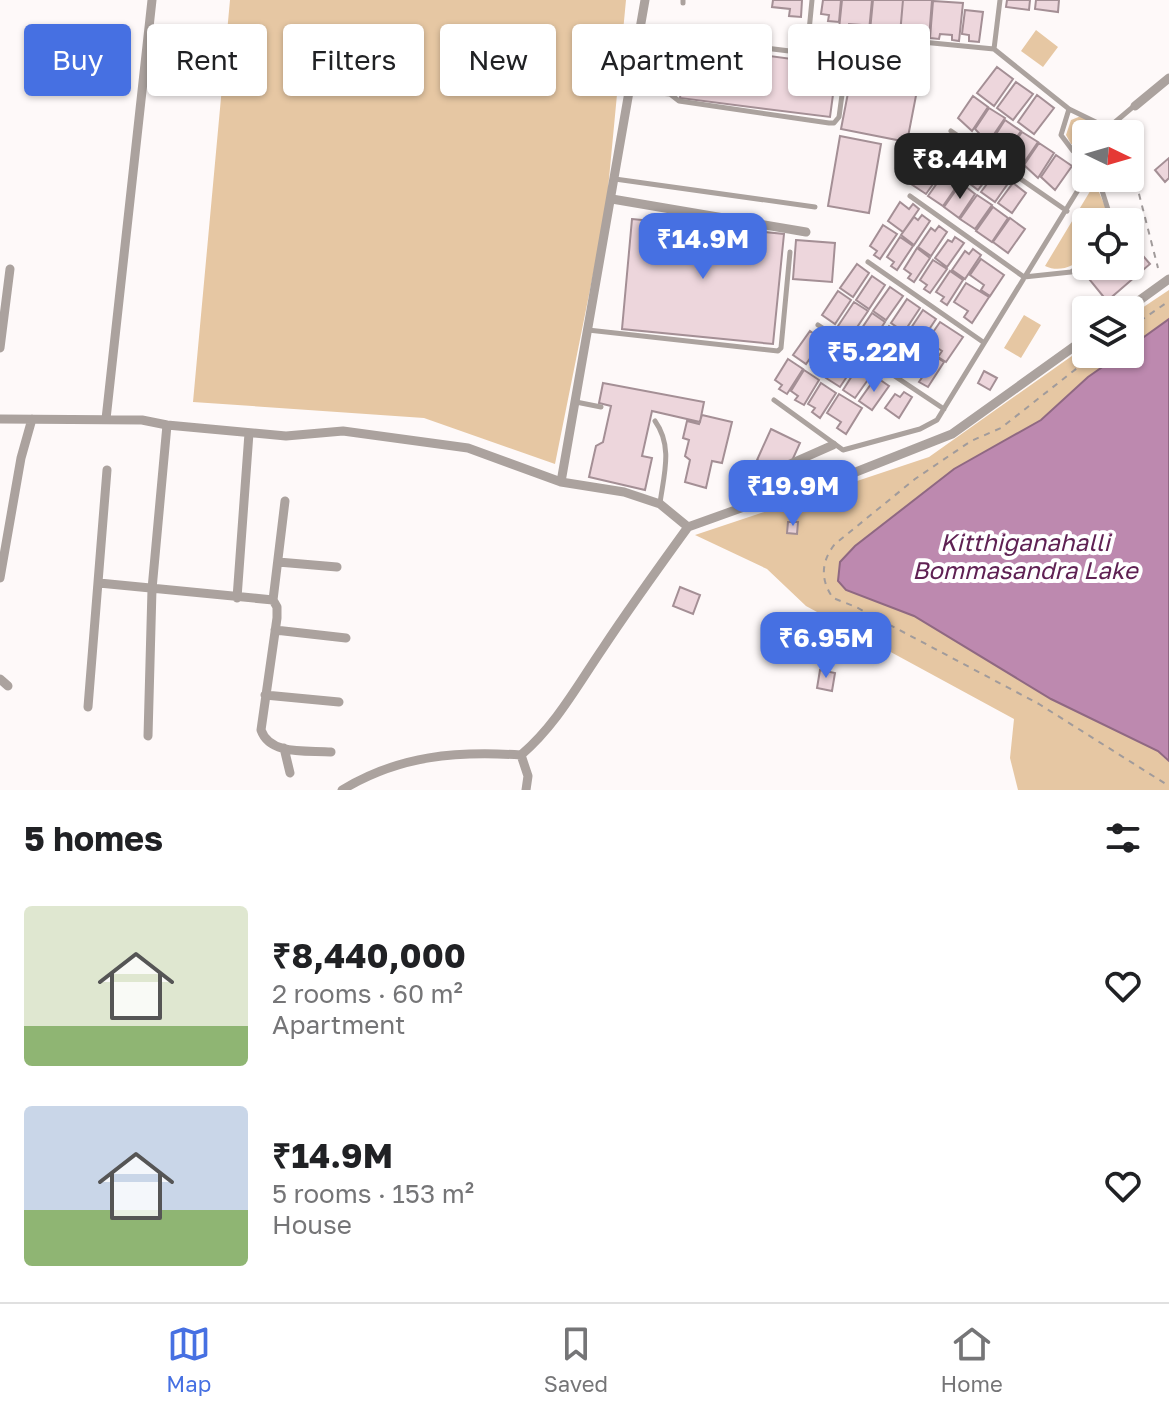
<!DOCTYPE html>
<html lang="en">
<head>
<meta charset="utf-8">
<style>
  :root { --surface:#fff; --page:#f6f6f6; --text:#202124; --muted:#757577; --line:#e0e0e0; --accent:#4670e2 }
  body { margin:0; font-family:"Golos Text",sans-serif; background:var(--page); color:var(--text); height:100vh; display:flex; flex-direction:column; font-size:30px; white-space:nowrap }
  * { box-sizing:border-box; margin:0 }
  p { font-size:26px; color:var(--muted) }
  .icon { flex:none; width:44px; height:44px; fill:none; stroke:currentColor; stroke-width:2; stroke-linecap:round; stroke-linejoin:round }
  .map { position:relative; height:790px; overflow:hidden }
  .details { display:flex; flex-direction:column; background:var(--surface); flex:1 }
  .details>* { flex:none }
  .top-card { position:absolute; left:24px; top:24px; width:1122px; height:72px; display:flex; gap:16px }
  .needle { width:52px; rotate:95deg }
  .fabs { position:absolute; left:1072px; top:120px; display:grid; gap:16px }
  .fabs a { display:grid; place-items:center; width:72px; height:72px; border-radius:8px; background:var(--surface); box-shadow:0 2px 6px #0004; font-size:40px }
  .price { position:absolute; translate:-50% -68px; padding:0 18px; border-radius:16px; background:var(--accent); color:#fff; font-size:26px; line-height:52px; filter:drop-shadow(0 2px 4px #0008) }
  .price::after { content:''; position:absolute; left:50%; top:48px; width:24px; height:18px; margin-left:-12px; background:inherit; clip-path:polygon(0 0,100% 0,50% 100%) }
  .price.on { background:#222; color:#fff }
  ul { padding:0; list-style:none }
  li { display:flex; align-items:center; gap:24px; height:200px; padding:0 24px }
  li span { display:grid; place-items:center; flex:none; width:224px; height:160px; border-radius:8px; color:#555 }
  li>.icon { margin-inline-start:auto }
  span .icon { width:96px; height:96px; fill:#fffc; stroke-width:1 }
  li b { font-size:34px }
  h2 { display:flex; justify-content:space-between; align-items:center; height:96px; padding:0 24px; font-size:34px }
  .pill { padding:0 28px; border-radius:8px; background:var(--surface); box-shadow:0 2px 6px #0004; font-size:28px; line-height:72px }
  .pill.on { background:var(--accent); color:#fff }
  .menu { display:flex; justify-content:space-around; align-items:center; height:112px; border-top:2px solid var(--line); background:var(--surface); font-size:22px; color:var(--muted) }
  .menu a { display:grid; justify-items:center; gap:4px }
  .menu .on { color:var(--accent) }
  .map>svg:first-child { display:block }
  .green { fill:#e6c7a3 }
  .water { fill:#bd89af; stroke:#8f6882; stroke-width:2 }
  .building { fill:#edd6dc; stroke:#a48f95; stroke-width:2 }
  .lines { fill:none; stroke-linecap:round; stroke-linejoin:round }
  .path { stroke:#a19b9b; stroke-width:2; stroke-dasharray:6 6; stroke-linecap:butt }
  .service { stroke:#aba29e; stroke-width:5 }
  .minor { stroke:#aba29e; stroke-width:9 }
  .labels { text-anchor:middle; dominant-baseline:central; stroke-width:8; stroke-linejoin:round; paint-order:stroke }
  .water-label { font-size:24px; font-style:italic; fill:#5f2153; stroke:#fff }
</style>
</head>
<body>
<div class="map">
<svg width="1169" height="790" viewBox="0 0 1169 790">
  <rect width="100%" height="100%" fill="#fef9f9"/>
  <path class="green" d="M230,0H626L606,210L555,464L424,418L193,402Z
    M1036,30L1058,47L1043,67L1021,51Z
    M1081,116C1091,120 1098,122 1098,134H1086V148L1071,144L1066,135L1071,120Z
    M1095,183L1105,206L1107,222H1086V257C1073,266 1060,273 1045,266Z
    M1169,290V319L1130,347V316Z
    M1024,315L1041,325L1021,358L1004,348Z
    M1086,346V354H1121L1088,377L1041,420L954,469L846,590L914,616L1051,699L1158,751L1169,761V790H1018L1010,758L1014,719L806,606L767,569L695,535L929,457Z"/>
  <path class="water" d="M1169,319V761L1158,751L1051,699L914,616L846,590L838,581L840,562L855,546L954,469L1041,420L1088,377L1121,354H1130V347Z"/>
  <path class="building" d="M773,0H802L801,17L789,16L790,9L772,7Z
    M823,0H841L839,22L828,21L829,15L821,14Z
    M842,0H872L869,31L861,30V25L849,24L848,29H839Z
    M873,0H903L900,34L892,33V28L880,27L879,32L870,31Z
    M903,0H932L929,38L921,37L922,32L909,30V36L900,35Z
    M1007,0H1030L1029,10L1006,7Z
    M1036,0H1059L1058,12L1035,9Z
    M933,1L963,3L959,41L952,40V35L940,34L939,39L930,38Z
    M965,10L983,12L979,42L969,41V35L962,34Z
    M687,45L837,65L830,117L680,98Z
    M854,62L920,75L907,142L841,129Z
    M997,67L1013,79L994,106L977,93Z
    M1016,82L1033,94L1013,120L997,108Z
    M1037,95L1054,108L1034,134L1018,122Z
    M973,96L988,107L972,131L958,118Z
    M989,108L1005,118L988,143L975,129Z
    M1005,120L1021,131L1004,156L991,142Z
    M1022,132L1038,142L1021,167L1007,153Z
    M840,136L881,144L869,213L828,206Z
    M945,137L958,147L943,167L930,157Z
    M1039,143L1054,153L1038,178L1024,165Z
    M961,149L974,159L960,178L946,168Z
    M1056,155L1072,166L1055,190L1041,177Z
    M1169,158V178L1165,182L1155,170Z
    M928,160L943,170L926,194L911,184Z
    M979,160L993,170L978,190L965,180Z
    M945,172L959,183L943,206L928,196Z
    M996,172L1009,182L995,202L981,192Z
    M961,183L975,194L959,218L944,207Z
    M1013,183L1026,193L1012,213L998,203Z
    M977,195L992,205L975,229L960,219Z
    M900,202L909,209L913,204L919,209L903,232L888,221Z
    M993,207L1008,218L992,242L976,231Z
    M922,215L930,221L914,245L901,235L914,217L918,220Z
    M1010,218L1025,229L1008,253L993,242Z
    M632,219L784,234L773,344L622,329Z
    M883,225L897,234L880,259L874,255L877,251L870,246Z
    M939,226L947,232L931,256L918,247L931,228L935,231Z
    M900,237L913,246L897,270L891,266L894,262L887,257Z
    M955,237L964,243L947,267L935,258L948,240L952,242Z
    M796,240L835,243L832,282L793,279Z
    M1132,243L1150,264L1107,301L1089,279L1105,266H1130V245Z
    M917,248L930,258L914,282L908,278L911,274L904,269Z
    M973,249L981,255L965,279L952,270L965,251L969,254Z
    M981,259L1004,275L990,296L981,290L984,285L970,275Z
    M933,260L947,269L930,293L924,289L927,285L920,280Z
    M857,264L869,273L853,297L840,288Z
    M950,271L963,280L947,305L941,301L944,297L936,292Z
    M872,276L885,285L869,309L856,300Z
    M966,283L989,297L972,323L964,317L968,311L954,302Z
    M890,287L903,296L886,320L873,311Z
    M838,291L851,300L835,324L822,315Z
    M907,299L920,308L904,332L891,323Z
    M854,302L868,311L851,336L838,326Z
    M923,310L936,319L920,343L907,334Z
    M872,313L885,322L869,346L856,337Z
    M940,322L963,337L946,362L938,357L942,351L927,341Z
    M889,326L902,334L886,359L873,349Z
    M810,331L823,340L806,364L793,355Z
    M905,336L918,345L902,369L889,360Z
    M827,343L841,352L824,376L811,367Z
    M921,347L944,362L928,387L919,382L923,376L909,366Z
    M843,354L856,363L840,387L826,378Z
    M788,359L803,369L787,394L779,389L782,385L775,380Z
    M859,365L872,374L855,398L843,390Z
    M804,370L819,380L804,405L795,400L798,396L791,391Z
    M984,371L997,378L990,390L978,383Z
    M876,377L889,386L872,410L859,401Z
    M603,383L704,402L700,422L652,411L642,456L652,458L645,490L589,477L596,446L603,442L611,406L599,403Z
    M821,383L836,393L820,418L812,412L815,408L808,404Z
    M904,392L912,397L899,418L885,408L895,394L900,397Z
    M839,394L862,408L846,434L837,428L841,422L827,413Z
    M702,415L732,422L722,463L712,461L706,488L685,482L690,460L685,456L689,440L683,438L687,421L699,424Z
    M771,429L800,443L786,474L757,460Z
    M788,522H798L797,534L787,533Z
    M680,587L700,595L693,614L673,606Z
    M820,670L835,673L832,691L817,688Z"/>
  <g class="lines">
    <path class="path" d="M1122,127L1124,134
      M1130,159L1158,268
      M1130,328L1169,301
      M1095,354L1001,428L971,441L915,479L835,544C821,561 820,580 833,598L856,607L1039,704L1169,786"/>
    <path class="service" d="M812,0L809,31L994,49L1069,109L1108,128
      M683,3V0
      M994,49L1000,0
      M630,90L670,94L679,101L829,123H834L839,117L846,65L843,60L838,57L692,39L681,43L670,94
      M1069,109L1061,135L1073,151L1086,160
      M951,131L1067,211
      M1105,134L1108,128L1134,106
      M1098,178L1112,222
      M615,179L815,207
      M910,196L1024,277L1071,272L1086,263
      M868,262L983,342
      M818,325L944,409
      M588,330L778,351L781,348L790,252
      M774,400L843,450L920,429L937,420L1086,177
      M576,402L601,407
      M655,421C673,446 664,474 660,503"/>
    <path class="minor" d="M1135,106L1169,78
      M612,199L806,232
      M1126,310L1169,279
      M0,348L10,269
      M0,419L142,420L167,425L286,436L343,431L468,448L561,482L624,492L660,504L688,527C659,567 630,607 603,648C577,686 556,725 521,755C456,751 400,755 342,790
      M106,419L152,0
      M790,464L833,445
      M561,482L645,0
      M688,527L755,503L833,481L952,434L1086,338
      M278,562L337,567
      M0,578L21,458L32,419
      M99,583L273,600L277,607V618L261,730C270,756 308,750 331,752
      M237,598L249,433
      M273,600L285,501
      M275,630L346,638
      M0,679L8,686
      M265,695L339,702
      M88,707L107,470
      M148,736L152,589L167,425
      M284,748L290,773
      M521,755L528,776L526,790"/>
  </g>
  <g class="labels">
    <g class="water-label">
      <text x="1025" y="541">Kitthiganahalli<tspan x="1025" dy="28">Bommasandra Lake</tspan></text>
    </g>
  </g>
</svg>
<div class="fabs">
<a><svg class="needle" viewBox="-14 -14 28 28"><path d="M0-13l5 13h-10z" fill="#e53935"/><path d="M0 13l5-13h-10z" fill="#757577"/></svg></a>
<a><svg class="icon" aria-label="locate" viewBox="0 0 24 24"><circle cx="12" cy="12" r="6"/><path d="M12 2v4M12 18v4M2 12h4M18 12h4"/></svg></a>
<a><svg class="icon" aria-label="layers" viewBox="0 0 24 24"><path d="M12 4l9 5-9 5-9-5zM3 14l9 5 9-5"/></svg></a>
</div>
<b class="price on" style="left:960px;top:201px">₹8.44M</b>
<b class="price" style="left:703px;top:281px">₹14.9M</b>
<b class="price" style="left:874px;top:394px">₹5.22M</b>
<b class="price" style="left:793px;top:528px">₹19.9M</b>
<b class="price" style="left:826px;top:680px">₹6.95M</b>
<div class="top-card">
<a class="pill on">Buy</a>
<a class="pill">Rent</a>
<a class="pill">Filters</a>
<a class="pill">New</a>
<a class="pill">Apartment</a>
<a class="pill">House</a>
</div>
</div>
<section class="details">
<h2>5 homes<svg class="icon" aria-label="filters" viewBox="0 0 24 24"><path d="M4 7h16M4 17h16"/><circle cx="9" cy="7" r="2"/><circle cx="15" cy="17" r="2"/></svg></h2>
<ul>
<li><span style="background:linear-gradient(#dfe7d0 75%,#8fb573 0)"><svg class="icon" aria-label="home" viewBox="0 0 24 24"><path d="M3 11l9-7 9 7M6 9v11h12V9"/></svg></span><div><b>₹8,440,000</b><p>2 rooms · 60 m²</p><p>Apartment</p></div><svg class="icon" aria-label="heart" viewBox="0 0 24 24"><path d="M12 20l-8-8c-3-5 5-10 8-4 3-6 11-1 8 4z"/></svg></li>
<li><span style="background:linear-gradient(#c9d6e8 65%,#8fb573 0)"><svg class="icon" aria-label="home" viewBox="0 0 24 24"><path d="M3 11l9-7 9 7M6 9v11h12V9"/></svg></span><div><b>₹14.9M</b><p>5 rooms · 153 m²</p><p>House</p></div><svg class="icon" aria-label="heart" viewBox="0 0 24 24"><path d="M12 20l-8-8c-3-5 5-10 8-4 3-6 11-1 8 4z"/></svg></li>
</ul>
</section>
<nav class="menu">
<a class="on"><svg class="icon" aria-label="map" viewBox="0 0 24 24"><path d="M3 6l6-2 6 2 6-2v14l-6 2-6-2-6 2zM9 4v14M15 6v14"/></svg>Map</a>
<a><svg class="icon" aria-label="saved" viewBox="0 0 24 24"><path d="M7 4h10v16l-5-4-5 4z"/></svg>Saved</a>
<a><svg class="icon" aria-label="home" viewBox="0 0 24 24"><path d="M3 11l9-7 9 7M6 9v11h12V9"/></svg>Home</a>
</nav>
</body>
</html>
